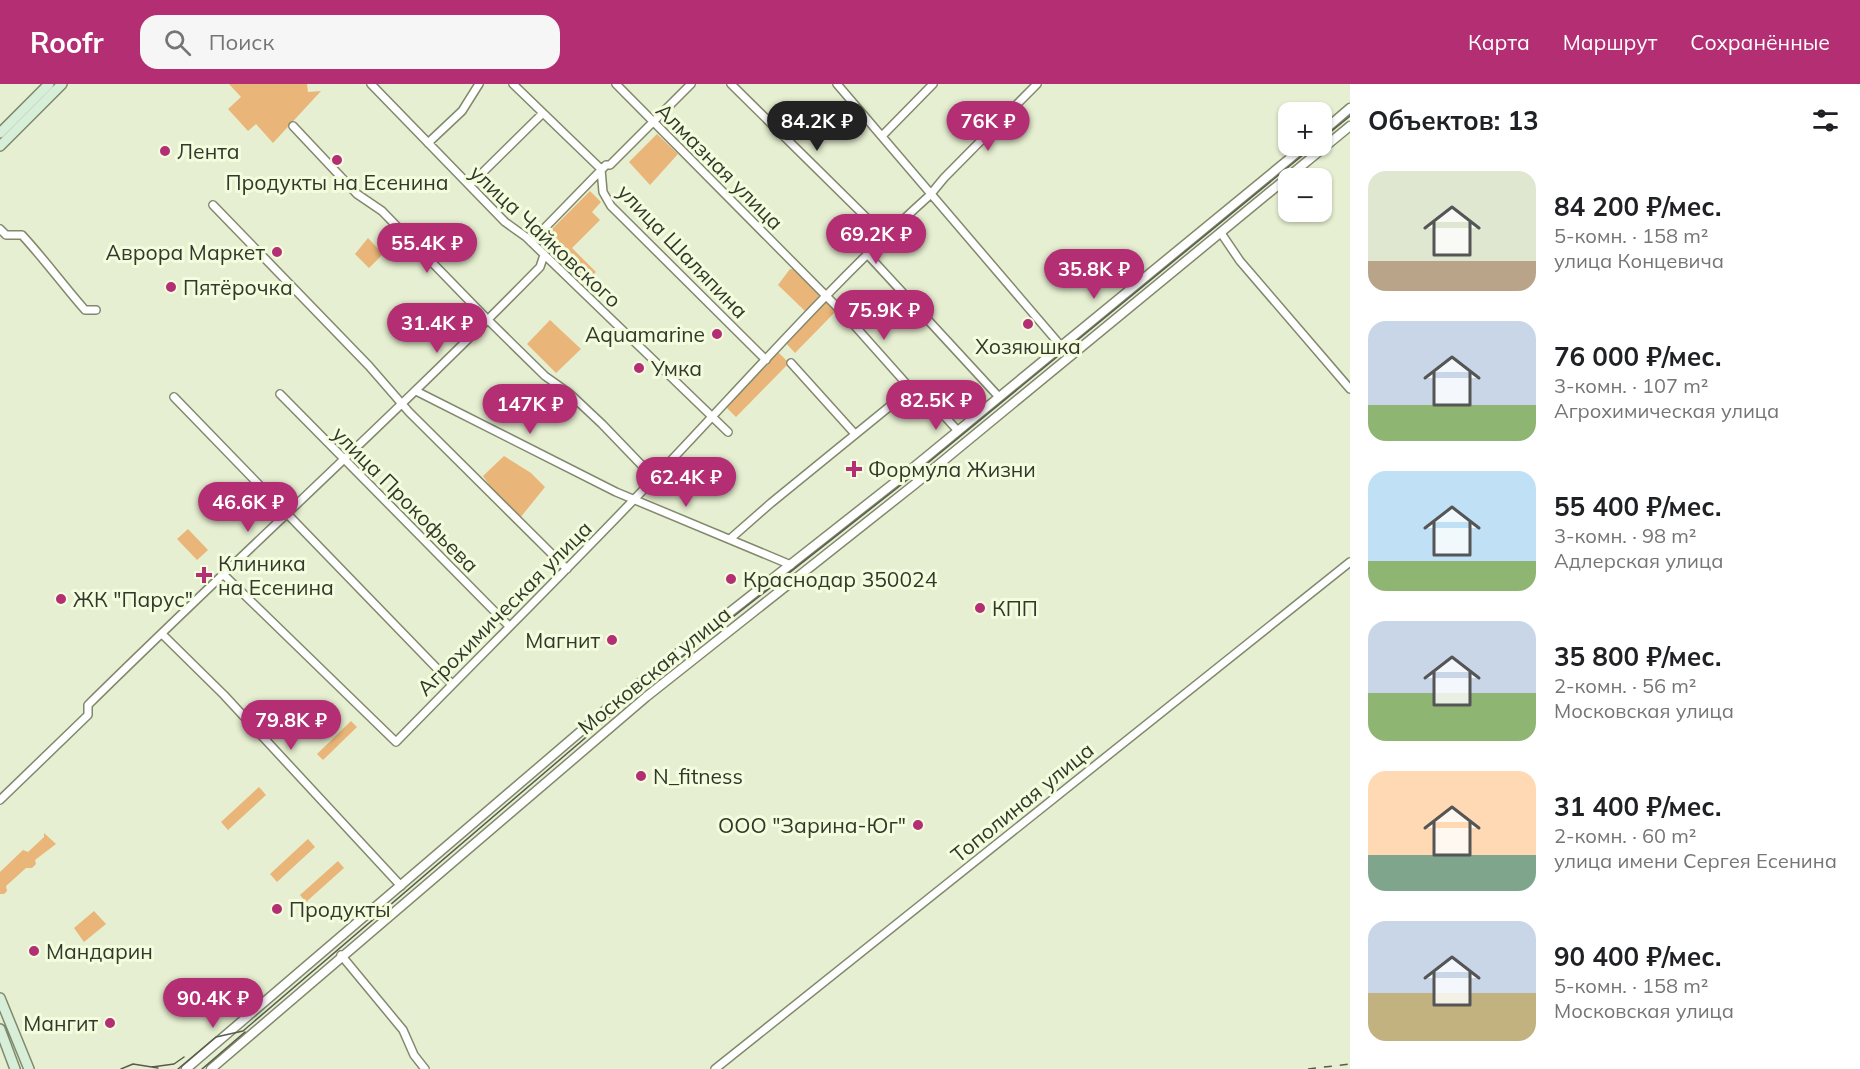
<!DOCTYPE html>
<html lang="ru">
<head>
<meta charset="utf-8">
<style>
  :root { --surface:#fff; --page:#f6f6f6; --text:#202124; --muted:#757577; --accent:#b42e73 }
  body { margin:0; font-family:Mulish,sans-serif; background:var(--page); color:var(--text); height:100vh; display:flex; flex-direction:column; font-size:22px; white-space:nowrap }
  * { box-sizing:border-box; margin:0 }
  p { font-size:20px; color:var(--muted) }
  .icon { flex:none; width:33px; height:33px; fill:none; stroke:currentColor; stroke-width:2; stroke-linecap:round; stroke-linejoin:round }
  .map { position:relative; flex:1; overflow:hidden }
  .drawer { display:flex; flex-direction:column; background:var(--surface); width:510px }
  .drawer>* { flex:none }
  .controls { position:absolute; left:1278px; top:18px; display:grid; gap:12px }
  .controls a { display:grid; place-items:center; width:54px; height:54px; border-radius:12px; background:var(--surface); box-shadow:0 2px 4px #0004; font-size:30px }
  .price { position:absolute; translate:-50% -51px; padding:0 14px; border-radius:21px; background:var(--accent); color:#fff; font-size:20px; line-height:39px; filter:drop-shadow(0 2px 3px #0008) }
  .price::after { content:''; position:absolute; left:50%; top:36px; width:18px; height:14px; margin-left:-9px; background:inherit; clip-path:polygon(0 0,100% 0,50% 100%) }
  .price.current { background:#222; color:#fff }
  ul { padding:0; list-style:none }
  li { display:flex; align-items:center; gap:18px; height:150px; padding:0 18px }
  li span { display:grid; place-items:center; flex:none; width:168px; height:120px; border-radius:18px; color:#555 }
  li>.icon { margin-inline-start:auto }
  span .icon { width:72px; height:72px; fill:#fffc; stroke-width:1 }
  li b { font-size:26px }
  h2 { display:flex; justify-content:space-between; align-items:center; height:72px; padding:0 18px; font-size:26px }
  header { display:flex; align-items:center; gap:36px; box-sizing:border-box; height:84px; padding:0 30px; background:var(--accent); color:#fff }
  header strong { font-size:28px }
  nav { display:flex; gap:33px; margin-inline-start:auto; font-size:21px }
  .search { width:420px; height:54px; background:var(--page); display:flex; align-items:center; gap:15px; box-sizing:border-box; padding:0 21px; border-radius:18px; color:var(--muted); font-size:22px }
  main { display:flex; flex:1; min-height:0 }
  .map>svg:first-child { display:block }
  .green { fill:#e9b578 }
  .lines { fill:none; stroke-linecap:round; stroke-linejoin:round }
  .minor-casing { stroke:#81896d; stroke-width:10 }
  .tertiary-casing { stroke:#81896d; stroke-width:11 }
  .secondary-casing { stroke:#81896d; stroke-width:12 }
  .minor { stroke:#fff; stroke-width:7 }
  .tertiary { stroke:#fff; stroke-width:8 }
  .secondary { stroke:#d7eed9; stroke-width:9 }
  .tram { stroke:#575c4c; stroke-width:1.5 }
  .rail { stroke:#575c4c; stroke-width:1.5; stroke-dasharray:8 8; stroke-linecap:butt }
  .poi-dot { fill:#b42e73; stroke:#f3fdde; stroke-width:2 }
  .labels { text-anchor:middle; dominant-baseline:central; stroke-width:6; stroke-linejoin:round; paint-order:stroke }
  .poi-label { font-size:21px; fill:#34382c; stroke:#f3fdde; text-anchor:start }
  .street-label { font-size:21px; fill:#34382c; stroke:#f3fdde }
</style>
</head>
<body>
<header>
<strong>Roofr</strong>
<div class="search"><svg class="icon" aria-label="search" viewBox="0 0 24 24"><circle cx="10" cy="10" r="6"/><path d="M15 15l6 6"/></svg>Поиск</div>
<nav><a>Карта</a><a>Маршрут</a><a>Сохранённые</a></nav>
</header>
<main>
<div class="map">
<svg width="1350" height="985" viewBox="0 0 1350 985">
  <rect width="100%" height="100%" fill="#e6efd1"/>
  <path class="green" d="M229,0H307L308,8L321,7L273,59L256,40L248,47L228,25L241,13Z
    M657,50L678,70L650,101L629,78Z
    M590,107L601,118L592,128L600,136L572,164L596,188L585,199L541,156Z
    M368,154L383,170L369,184L355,170Z
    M790,185L800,186L818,205L820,211L805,227L778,201Z
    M828,216L837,226L795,269L785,258Z
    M550,236L581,265L556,289L527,260Z
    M778,268L789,279L736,333L725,322Z
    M504,372L531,389L545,403L520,434L497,412L483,392Z
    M188,445L208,466L197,476L177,455Z
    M351,637L357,643L323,676L317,670Z
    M259,703L266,711L228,746L221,738Z
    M44,749L56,760L35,776L36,780L32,784H26L6,802L7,807L4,810H0V788L23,766L28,768L44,753Z
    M308,755L315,763L277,798L270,790Z
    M338,777L344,784L306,818L300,811Z
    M94,827L106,840L84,858L74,844Z"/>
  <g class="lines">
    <defs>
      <path id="minor" d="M371,0L505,138L526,153L728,348
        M513,0L601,85L603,108L611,122L766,276
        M616,0L846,232L911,305
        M731,0L886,153
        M837,0L1061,262
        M293,42L357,110L382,127L488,236L545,292L569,309L602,340L654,394
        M883,51L933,0
        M428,59L462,27L479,0
        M474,97L543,29
        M213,121L369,282L409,328L567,485
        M0,145L6,151H22C45,176 63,201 85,226H96
        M1221,149L1240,177L1350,305
        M531,158L606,81H610L691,0
        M868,171L999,313
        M791,279L855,350
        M911,305L917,302L958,347
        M416,307L616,408L791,481
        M280,310L509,542
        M174,313L452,600
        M730,455L771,419L911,305
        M224,491L396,658C479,573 563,490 645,404C739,306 829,202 930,111L944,94L1037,0
        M162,550L224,611L401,802
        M0,716L88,631V621C237,474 393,333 540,183L544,171
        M341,871L403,946L414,971L425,985
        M715,985L1350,478"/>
      <path id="tertiary" d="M1322,48L1350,24
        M186,985L608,624L903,392L1305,62
        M211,985L646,613L915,400L1350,42"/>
      <path id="secondary" d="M0,49L49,0
        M0,62L62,0
        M0,914L29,985
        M0,945L15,985"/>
    </defs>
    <use href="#minor" class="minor-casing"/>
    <use href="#tertiary" class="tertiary-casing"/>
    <use href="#secondary" class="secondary-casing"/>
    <use href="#minor" class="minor"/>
    <use href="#tertiary" class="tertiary"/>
    <use href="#secondary" class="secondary"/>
    <path class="tram" d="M1322,55L1350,32
      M152,983L174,980L184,973
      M121,985L133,980L158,984
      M178,985L216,953L243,947L654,595L901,401L1314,62
      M202,985L245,948"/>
    <path class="rail" d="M1308,985L1350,980"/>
  </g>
  <g class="poi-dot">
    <circle cx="165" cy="67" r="6"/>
    <circle cx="337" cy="76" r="6"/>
    <circle cx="277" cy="168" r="6"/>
    <circle cx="171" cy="203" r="6"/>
    <circle cx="1028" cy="240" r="6"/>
    <circle cx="717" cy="250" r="6"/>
    <circle cx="639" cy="284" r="6"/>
    <path d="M851 376h6v6h6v6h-6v6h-6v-6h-6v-6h6z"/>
    <path d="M201 482h6v6h6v6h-6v6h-6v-6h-6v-6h6z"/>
    <circle cx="731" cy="495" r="6"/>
    <circle cx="61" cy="515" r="6"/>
    <circle cx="980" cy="524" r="6"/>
    <circle cx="612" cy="556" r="6"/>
    <circle cx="641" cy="692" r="6"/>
    <circle cx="918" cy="741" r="6"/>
    <circle cx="277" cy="825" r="6"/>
    <circle cx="34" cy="867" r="6"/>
    <circle cx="110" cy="939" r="6"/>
  </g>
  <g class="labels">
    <g class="poi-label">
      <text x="177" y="67">Лента</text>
      <text x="337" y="98" text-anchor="middle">Продукты на Есенина</text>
      <text x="265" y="168" text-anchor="end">Аврора Маркет</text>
      <text x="183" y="203">Пятёрочка</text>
      <text x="705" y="250" text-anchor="end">Aquamarine</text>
      <text x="1028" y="262" text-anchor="middle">Хозяюшка</text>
      <text x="651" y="284">Умка</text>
      <text x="868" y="385">Формула Жизни</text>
      <text x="218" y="479">Клиника<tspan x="218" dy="24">на Есенина</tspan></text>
      <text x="743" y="495">Краснодар 350024</text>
      <text x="73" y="515">ЖК "Парус"</text>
      <text x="992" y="524">КПП</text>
      <text x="600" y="556" text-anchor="end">Магнит</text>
      <text x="653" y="692">N_fitness</text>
      <text x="906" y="741" text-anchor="end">ООО "Зарина-Юг"</text>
      <text x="289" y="825">Продукты</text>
      <text x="46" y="867">Мандарин</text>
      <text x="98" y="939" text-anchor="end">Мангит</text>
    </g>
    <g class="street-label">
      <text transform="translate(720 82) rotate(45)">Алмазная улица</text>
      <text transform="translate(546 152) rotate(43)">улица Чайковского</text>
      <text transform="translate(683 167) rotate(46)">улица Шаляпина</text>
      <text transform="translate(406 415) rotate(45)">улица Прокофьева</text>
      <text transform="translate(504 524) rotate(-45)">Агрохимическая улица</text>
      <text transform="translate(654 586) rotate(-39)">Московская улица</text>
      <text transform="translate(1022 718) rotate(-39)">Тополиная улица</text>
    </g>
  </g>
</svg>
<div class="controls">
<a>+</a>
<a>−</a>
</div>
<b class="price current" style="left:817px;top:68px">84.2K ₽</b>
<b class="price" style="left:988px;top:68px">76K ₽</b>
<b class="price" style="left:876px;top:181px">69.2K ₽</b>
<b class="price" style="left:427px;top:190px">55.4K ₽</b>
<b class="price" style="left:1094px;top:216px">35.8K ₽</b>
<b class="price" style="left:884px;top:257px">75.9K ₽</b>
<b class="price" style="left:437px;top:270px">31.4K ₽</b>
<b class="price" style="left:936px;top:347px">82.5K ₽</b>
<b class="price" style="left:530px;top:351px">147K ₽</b>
<b class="price" style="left:686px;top:424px">62.4K ₽</b>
<b class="price" style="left:248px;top:449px">46.6K ₽</b>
<b class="price" style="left:291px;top:667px">79.8K ₽</b>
<b class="price" style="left:213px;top:945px">90.4K ₽</b>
</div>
<section class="drawer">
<h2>Объектов: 13<svg class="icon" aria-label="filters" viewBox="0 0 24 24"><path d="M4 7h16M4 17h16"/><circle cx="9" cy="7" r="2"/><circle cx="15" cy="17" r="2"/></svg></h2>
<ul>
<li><span style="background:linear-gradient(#dfe7d0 75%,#b9a48a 0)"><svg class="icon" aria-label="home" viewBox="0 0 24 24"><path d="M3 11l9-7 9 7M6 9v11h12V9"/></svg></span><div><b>84 200 ₽/мес.</b><p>5-комн. · 158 m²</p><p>улица Концевича</p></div></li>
<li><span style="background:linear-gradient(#c9d6e8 70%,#8fb573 0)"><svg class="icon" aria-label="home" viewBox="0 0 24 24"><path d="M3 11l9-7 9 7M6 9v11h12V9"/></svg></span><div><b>76 000 ₽/мес.</b><p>3-комн. · 107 m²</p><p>Агрохимическая улица</p></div></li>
<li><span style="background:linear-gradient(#bfe0f5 75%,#8fb573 0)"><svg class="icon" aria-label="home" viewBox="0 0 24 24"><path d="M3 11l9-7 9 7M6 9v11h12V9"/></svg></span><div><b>55 400 ₽/мес.</b><p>3-комн. · 98 m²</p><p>Адлерская улица</p></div></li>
<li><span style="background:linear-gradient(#c9d6e8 60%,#8fb573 0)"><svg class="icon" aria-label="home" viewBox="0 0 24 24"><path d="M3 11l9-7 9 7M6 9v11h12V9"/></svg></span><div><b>35 800 ₽/мес.</b><p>2-комн. · 56 m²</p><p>Московская улица</p></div></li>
<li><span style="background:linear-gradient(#ffd9b3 70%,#7fa58c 0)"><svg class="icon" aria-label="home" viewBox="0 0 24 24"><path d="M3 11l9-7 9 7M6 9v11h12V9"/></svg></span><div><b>31 400 ₽/мес.</b><p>2-комн. · 60 m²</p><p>улица имени Сергея Есенина</p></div></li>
<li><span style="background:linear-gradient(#c9d6e8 60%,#c2b280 0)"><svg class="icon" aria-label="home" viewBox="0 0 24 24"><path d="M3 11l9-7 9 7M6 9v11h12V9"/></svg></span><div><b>90 400 ₽/мес.</b><p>5-комн. · 158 m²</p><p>Московская улица</p></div></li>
</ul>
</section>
</main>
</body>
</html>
